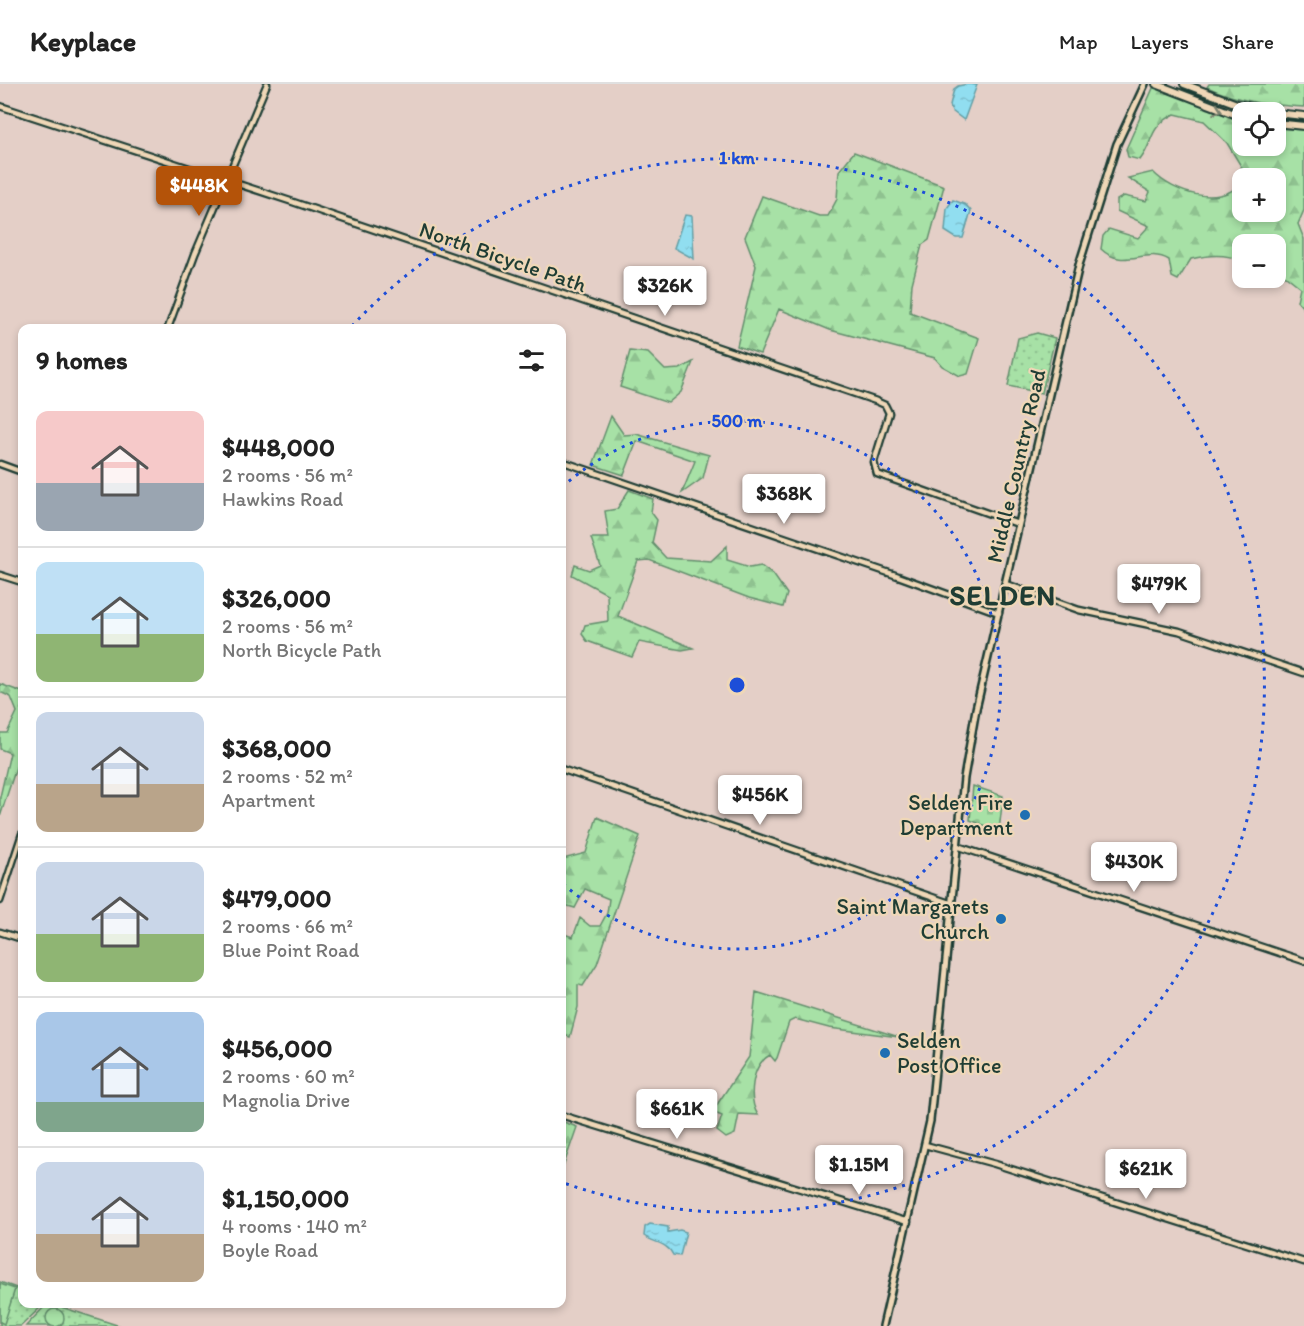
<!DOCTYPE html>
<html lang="en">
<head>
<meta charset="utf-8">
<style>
  :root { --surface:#fff; --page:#f6f6f6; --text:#222; --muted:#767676; --line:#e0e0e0; --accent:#b45309 }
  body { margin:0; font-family:Itim,sans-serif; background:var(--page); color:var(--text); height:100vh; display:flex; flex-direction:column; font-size:22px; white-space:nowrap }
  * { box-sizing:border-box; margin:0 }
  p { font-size:20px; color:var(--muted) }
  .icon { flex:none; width:33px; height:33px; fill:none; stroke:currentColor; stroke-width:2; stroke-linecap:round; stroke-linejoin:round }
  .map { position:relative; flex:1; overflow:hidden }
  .sheet { position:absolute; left:18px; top:240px; width:548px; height:984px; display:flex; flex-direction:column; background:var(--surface); border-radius:12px; box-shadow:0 3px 9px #0003 }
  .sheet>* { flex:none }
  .fabs { position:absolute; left:1232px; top:18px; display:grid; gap:12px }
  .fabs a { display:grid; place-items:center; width:54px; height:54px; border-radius:12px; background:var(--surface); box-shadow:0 3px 9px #0003; font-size:30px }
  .price { position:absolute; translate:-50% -51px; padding:0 14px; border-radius:6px; background:#fff; color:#222; font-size:20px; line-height:39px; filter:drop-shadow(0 2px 3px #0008) }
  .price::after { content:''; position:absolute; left:50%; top:36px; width:18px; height:14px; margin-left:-9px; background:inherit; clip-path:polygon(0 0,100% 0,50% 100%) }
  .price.selected { background:var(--accent); color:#fff }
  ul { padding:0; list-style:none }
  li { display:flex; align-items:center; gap:18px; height:150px; padding:0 18px }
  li+li { border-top:2px solid var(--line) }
  li span { display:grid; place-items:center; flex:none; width:168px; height:120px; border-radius:12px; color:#555 }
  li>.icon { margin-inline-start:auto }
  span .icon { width:72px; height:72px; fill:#fffc; stroke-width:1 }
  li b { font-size:26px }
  h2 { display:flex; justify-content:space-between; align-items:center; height:72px; padding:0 18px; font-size:26px }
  header { display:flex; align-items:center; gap:36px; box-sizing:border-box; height:84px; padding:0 30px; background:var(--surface); border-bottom:2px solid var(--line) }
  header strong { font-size:28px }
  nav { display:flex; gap:33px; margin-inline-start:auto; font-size:21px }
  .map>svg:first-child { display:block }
  .green { fill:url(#green-dots); stroke:#638f6d; stroke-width:1.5 }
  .forest { fill:url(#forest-firs); stroke:#638f6d; stroke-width:1.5 }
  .cemetery { fill:url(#cemetery-stones); stroke:#638f6d; stroke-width:1.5 }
  .pitch { fill:#a7e1a6; stroke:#638f6d; stroke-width:1.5 }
  .water { fill:url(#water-ripples); stroke:#639ea5; stroke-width:1.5 }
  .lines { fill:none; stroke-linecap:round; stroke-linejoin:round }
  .tertiary-casing { stroke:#1f3d34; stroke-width:9 }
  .primary-casing { stroke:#1f3d34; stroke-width:10 }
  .trunk-casing { stroke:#1f3d34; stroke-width:10 }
  .tertiary { stroke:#efd7b7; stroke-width:4.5 }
  .primary { stroke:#efd7b7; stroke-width:5 }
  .trunk { stroke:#efd7b7; stroke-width:6 }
  .oneway { stroke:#7d826f }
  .ring { fill:none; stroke:#1d4ed8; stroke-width:3; stroke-dasharray:3 6 }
  .poi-dot { fill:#1f6fb2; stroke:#efd7b7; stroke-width:2 }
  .labels { text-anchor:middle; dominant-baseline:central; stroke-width:4.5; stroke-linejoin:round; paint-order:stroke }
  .street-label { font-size:22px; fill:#1f3d34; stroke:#efd7b7 }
  .poi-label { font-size:22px; fill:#1f3d34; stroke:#efd7b7; text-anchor:end }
  .district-label { font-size:28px; font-weight:bold; letter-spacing:1.5px; fill:#1f3d34; stroke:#efd7b7 }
  .centre { fill:#1d4ed8; stroke:#efd7b7; stroke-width:3 }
  .ring-label { font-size:18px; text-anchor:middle; font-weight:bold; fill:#1d4ed8; stroke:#efd7b7; stroke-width:4.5; stroke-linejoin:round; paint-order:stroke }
</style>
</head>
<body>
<header>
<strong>Keyplace</strong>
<nav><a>Map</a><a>Layers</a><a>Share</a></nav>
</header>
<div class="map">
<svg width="1304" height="1242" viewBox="0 0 1304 1242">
  <defs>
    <pattern id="green-dots" width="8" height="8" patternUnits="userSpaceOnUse" patternTransform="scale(1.5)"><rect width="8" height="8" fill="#a7e1a6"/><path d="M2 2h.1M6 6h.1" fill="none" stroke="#8fc290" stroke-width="1.8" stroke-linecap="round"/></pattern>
    <pattern id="forest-firs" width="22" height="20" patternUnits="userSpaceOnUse" patternTransform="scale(1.5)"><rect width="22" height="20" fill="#a7e1a6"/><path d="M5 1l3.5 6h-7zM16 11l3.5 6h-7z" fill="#8fc290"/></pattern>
    <pattern id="cemetery-stones" width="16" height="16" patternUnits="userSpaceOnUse" patternTransform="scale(1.5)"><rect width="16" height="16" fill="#a7e1a6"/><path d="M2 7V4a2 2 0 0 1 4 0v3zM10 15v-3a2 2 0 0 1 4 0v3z" fill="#8fc290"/></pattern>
    <pattern id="water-ripples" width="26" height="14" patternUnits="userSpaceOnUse" patternTransform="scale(1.5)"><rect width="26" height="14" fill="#91def0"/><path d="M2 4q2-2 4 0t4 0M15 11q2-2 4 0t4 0" fill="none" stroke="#7dbfce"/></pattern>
  </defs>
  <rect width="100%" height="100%" fill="#e4cfc7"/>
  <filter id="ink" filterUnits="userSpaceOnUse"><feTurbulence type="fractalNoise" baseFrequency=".0167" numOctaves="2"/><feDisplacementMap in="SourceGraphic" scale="12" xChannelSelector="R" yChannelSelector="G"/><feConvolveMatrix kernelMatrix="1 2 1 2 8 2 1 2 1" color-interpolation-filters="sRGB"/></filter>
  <g filter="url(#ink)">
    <path class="green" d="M1037,249L1055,254L1042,309L1008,302L1018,254Z
      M0,1198L22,1206V1220H44L21,1242H0Z
      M47,1220H52L120,1242H26Z"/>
    <path class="forest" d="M1209,0H1304V23C1269,21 1239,18 1207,3Z
      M1154,2L1242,37V62H1275V44L1304,46V126L1298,140L1304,155V225L1297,217L1300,203L1286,192L1275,190V160H1242V177C1225,169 1208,171 1191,175L1178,196L1172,193L1169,176C1146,162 1124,187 1101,165L1103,152L1109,145L1138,154L1149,142L1117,127V116L1124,112L1146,117L1150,108L1128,94L1153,88C1173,109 1220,124 1242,98V128H1275V94H1245L1247,92L1227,59L1204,37L1175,30C1146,45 1156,55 1140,76L1128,73L1126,65Z
      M854,68L944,102L929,156L922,161L912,200L910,228L979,254L968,290L960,292L942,282L935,274L830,246L779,225L760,270L737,262L756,182L745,153L762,112L819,132H828L837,115L839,87Z
      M630,267L648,269L665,286L680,285L693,278L681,308L668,319L620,303Z
      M611,332L624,351L636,350L709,371L703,394L682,409L695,377L637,357L624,391L593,381Z
      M629,406L653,415L651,428L657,436L652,459L666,474L711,477L727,462V476L750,483L761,481L773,490L787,510L783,523L749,514L649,476L638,477L618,532L693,564L682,566L639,558L632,573L587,557L582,550L585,541L608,537L607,510L572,491L575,481L589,486L600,481L591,454H609L605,427L617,425Z
      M0,600L22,608V665L0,733V713L10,669L0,665V649H7L17,628L11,613L0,608Z
      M597,733L640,752L597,880L583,902L578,901V923L570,953L561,950V849L573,853L580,834L590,842H600L607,829L609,815L585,805L575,824L561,820V792L564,789L563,775L586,769Z
      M756,908L769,912L899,953L829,944L795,935L789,938L777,974L775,977L770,971C751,981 748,1015 758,1031L739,1030L735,1050L726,1054L717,1047L722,1032L712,1028L749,973Z
      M561,1037L577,1043L561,1089Z"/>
    <path class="cemetery" d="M973,702L1003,712L999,747L970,736Z"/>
    <path class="pitch" d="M0,1200L15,1205L4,1240L0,1238Z
      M46 1234a9 9 0 1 1 18 0a9 9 0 1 1-18 0Z"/>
    <path class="water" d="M968,0L977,1L964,36L952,27L950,21L954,5L958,2Z
      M953,116L966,121L971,127L963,154H956L945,147L947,124Z
      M685,131L692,132L694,175L674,164Z
      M650,1140L668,1143V1148L680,1146L686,1148L680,1172L673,1171C668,1159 654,1159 644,1152L645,1143Z"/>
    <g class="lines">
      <defs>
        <path id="tertiary" d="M0,22L293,118L876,317L885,321L889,329L874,378L877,390L1018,440
          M168,244L195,170L267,0
          M561,377L898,492L999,529
          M0,380L22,388
          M0,491L22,498
          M1006,500L1079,526L1179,547L1304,589
          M561,685L952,820
          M957,762L1304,877
          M0,817L22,750
          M0,848L22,855
          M561,1031L908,1138
          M925,1061L995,1080L1304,1178"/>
        <path id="primary" d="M883,1242L930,1037L964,694L976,625L1079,181L1117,60L1145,0"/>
        <path id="trunk" d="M1156,0L1242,33
          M1184,0L1237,20L1275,28
          M1275,29L1304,32
          M1275,39L1304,42"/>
      </defs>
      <use href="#tertiary" class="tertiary-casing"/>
      <use href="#primary" class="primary-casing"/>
      <use href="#trunk" class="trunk-casing"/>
      <use href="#tertiary" class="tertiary"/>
      <use href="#primary" class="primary"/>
      <use href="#trunk" class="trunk"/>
    </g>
    <defs><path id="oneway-chevron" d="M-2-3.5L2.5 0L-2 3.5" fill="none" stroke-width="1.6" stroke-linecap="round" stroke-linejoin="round" transform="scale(1.5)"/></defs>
    <use class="oneway" href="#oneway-chevron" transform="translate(1218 26) rotate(19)"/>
  </g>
  <g class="ring">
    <path d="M562 403A264 264 0 1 1 562 799"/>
    <path d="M352 242A527 527 0 1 1 561 1098"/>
  </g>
  <g class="poi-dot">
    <circle cx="1025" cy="731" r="6"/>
    <circle cx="1001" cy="835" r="6"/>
    <circle cx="885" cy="969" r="6"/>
  </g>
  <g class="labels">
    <g class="street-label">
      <text transform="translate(503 173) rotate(19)">North Bicycle Path</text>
      <text transform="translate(1016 382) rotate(-77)">Middle Country Road</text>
    </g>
    <g class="poi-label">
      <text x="1013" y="718">Selden Fire<tspan x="1013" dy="25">Department</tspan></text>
      <text x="989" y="822">Saint Margarets<tspan x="989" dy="25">Church</tspan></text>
      <text x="897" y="956" text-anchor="start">Selden<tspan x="897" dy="25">Post Office</tspan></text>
    </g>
    <g class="district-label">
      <text x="1003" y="511">SELDEN</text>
    </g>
  </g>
  <circle cx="737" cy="601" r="9" class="centre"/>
  <g class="ring-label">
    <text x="737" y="80">1 km</text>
    <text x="737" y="343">500 m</text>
  </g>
</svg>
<div class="fabs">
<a><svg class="icon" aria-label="locate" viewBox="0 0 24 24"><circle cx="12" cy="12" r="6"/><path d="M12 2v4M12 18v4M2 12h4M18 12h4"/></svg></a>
<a>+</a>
<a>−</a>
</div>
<b class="price selected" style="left:199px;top:133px">$448K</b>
<b class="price" style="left:665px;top:233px">$326K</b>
<b class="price" style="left:784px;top:441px">$368K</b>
<b class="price" style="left:1159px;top:531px">$479K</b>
<b class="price" style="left:760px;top:742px">$456K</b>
<b class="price" style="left:1134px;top:809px">$430K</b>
<b class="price" style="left:677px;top:1056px">$661K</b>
<b class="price" style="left:859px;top:1112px">$1.15M</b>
<b class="price" style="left:1146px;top:1116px">$621K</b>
<section class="sheet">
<h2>9 homes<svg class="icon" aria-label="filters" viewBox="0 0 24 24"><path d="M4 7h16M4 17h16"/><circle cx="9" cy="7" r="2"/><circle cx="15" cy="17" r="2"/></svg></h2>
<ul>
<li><span style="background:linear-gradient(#f6c9c9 60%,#9aa5b1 0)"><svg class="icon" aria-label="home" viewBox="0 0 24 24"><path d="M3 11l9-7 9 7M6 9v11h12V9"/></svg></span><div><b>$448,000</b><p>2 rooms · 56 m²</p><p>Hawkins Road</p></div></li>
<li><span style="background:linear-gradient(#bfe0f5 60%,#8fb573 0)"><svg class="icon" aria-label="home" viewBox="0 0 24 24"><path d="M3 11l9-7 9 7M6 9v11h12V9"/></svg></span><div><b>$326,000</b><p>2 rooms · 56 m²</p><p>North Bicycle Path</p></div></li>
<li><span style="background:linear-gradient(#c9d6e8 60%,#b9a48a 0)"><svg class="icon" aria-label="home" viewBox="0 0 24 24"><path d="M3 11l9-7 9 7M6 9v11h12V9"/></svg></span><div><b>$368,000</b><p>2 rooms · 52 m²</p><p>Apartment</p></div></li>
<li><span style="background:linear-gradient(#c9d6e8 60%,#8fb573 0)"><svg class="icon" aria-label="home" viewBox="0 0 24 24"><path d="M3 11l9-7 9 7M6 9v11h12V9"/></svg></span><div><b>$479,000</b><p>2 rooms · 66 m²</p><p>Blue Point Road</p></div></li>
<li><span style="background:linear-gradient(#a9c7e8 75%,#7fa58c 0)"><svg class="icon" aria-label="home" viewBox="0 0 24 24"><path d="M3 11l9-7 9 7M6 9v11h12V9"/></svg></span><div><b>$456,000</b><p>2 rooms · 60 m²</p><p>Magnolia Drive</p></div></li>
<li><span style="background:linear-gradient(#c9d6e8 60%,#b9a48a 0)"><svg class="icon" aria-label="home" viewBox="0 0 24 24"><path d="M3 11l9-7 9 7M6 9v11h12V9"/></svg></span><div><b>$1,150,000</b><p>4 rooms · 140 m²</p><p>Boyle Road</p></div></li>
</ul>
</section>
</div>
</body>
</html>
